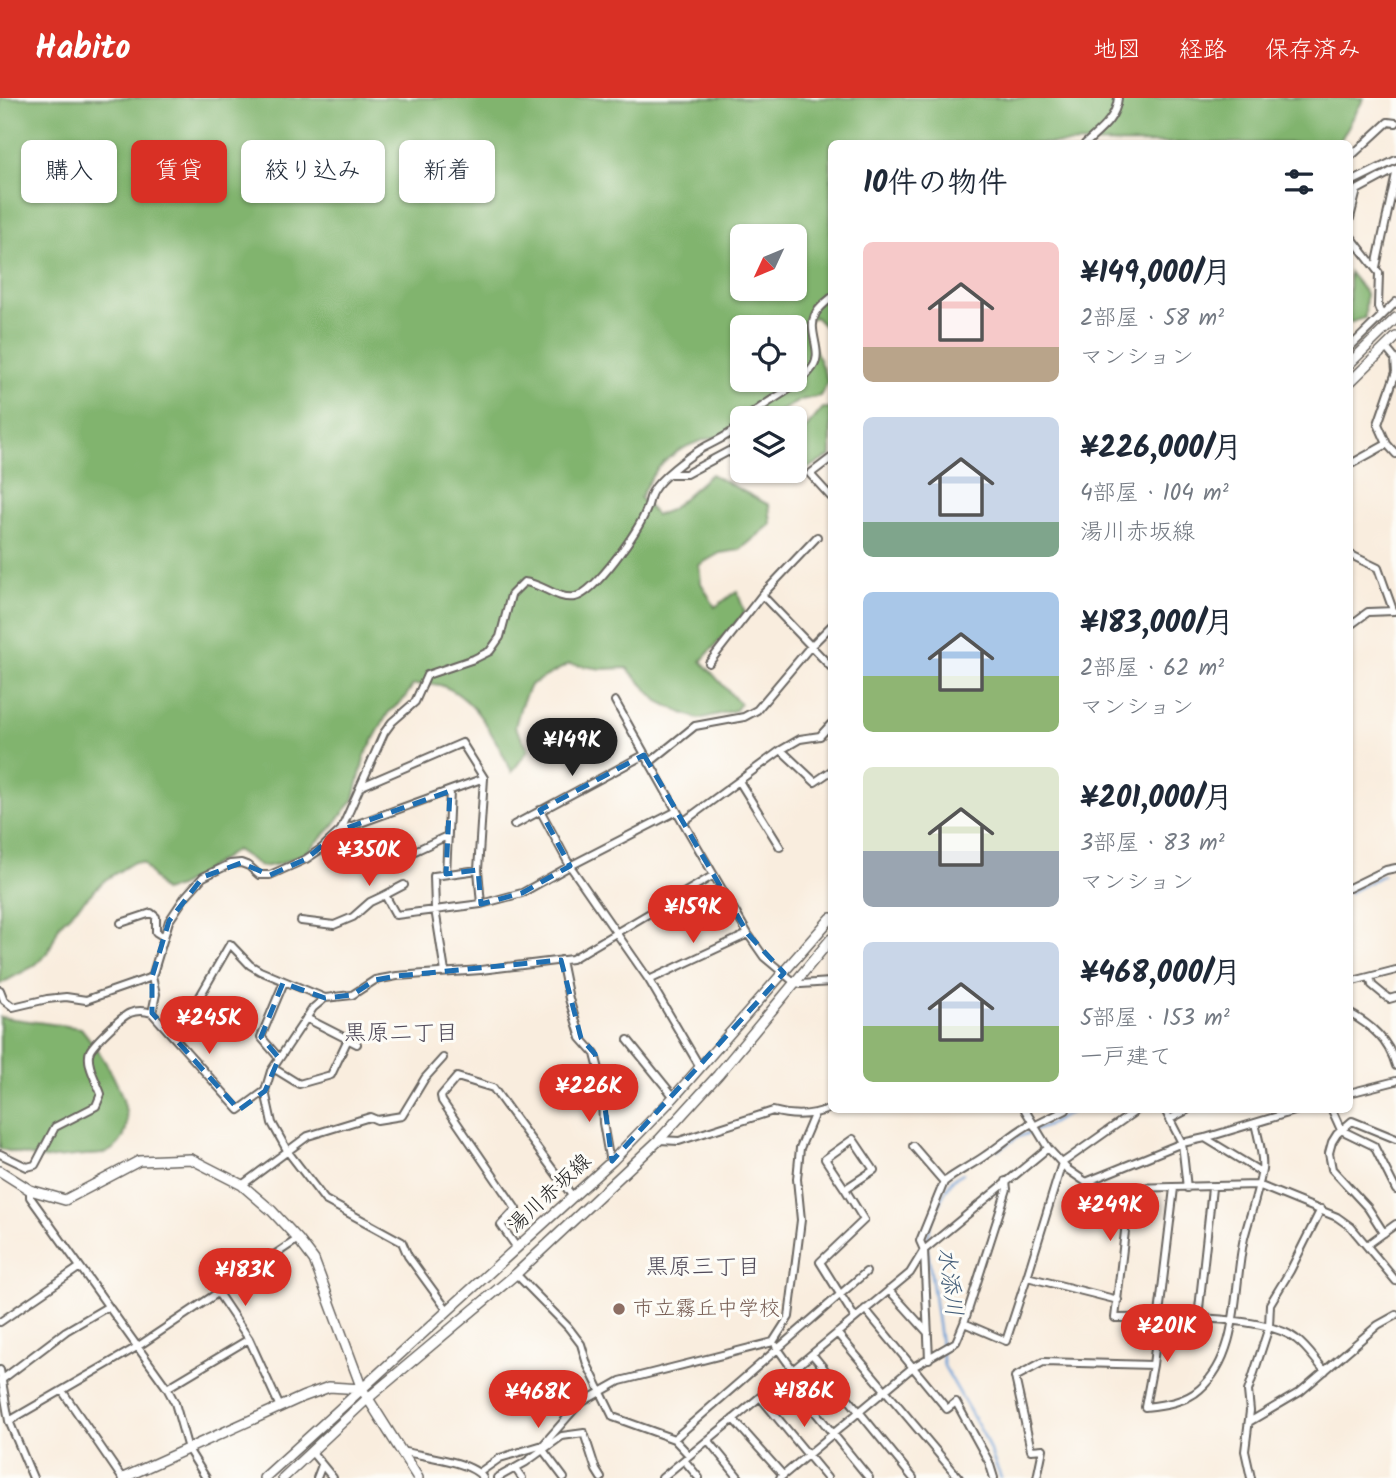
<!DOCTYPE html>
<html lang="ja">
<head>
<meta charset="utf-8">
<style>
  :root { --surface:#fff; --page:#f6f6f7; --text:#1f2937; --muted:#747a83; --accent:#d93025 }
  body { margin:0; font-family:Kalam,"Klee One",sans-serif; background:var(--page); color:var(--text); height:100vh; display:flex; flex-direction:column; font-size:26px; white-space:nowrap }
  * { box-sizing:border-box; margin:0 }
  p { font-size:23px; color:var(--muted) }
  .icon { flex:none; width:38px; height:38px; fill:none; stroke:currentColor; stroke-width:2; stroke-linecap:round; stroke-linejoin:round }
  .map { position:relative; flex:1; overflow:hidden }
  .drawer { position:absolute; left:828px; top:42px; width:525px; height:973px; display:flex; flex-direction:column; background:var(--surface); border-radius:10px; box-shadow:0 2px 5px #0004 }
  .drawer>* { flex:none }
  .hud { position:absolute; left:21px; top:42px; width:665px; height:63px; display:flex; gap:14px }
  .needle { width:46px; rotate:226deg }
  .tools { position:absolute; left:730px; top:126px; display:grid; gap:14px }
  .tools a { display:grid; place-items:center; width:77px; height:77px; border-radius:10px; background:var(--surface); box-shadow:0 2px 5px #0004; font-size:35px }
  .price { position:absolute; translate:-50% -60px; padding:0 16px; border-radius:24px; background:var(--accent); color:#fff; font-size:23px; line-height:46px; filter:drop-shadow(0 2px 4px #0008) }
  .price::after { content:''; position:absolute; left:50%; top:42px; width:21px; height:16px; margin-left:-10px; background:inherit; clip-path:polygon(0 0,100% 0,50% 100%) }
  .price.on { background:#222; color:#fff }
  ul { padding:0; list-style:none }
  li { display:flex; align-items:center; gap:21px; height:175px; padding:0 35px }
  li span { display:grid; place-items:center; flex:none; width:196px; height:140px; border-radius:10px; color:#555 }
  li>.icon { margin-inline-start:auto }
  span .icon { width:84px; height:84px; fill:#fffc; stroke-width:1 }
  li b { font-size:30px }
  h2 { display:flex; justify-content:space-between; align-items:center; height:84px; padding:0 35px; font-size:30px }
  .chip { padding:0 24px; border-radius:10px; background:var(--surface); box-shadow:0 2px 5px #0004; font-size:24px; line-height:63px }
  .chip.on { background:var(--accent); color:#fff }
  header { display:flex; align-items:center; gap:42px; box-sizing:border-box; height:98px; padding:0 35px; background:var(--accent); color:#fff }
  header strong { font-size:33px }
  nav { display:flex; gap:38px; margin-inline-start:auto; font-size:24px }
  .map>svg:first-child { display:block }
  .forest { fill:#81b46e; stroke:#4e6845; stroke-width:2; fill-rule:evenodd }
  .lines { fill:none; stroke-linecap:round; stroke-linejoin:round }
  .stream { stroke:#6a9ed6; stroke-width:2.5 }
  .street-casing { stroke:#696560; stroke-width:10 }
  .secondary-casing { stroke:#696560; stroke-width:12 }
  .street { stroke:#fff; stroke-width:6 }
  .secondary { stroke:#fff; stroke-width:9 }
  .marked { fill:none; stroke:#1f6fb2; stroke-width:5; stroke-dasharray:14 9; stroke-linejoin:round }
  .education-dot { fill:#8d6e63; stroke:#fdfcf7; stroke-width:2.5 }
  .labels { text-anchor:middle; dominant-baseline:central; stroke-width:6; stroke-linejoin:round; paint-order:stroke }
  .street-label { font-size:21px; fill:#1c1c1c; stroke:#fdfcf7 }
  .education-label { font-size:21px; fill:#785e54; stroke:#fdfcf7; text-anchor:start }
  .neighbourhood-label { font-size:23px; fill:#504a59; stroke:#fdfcf7 }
  .water-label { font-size:23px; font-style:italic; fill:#435d79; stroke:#fdfcf7 }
</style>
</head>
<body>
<header>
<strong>Habito</strong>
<nav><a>地図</a><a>経路</a><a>保存済み</a></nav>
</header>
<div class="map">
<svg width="1396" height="1380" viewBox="0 0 1396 1380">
  <rect width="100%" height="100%" fill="#fdfcf7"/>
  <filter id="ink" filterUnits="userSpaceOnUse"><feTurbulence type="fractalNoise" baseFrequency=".0143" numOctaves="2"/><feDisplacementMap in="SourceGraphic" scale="14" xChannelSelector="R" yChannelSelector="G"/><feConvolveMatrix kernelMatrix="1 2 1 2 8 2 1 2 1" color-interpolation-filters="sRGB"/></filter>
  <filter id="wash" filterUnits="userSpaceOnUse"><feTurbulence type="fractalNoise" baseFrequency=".00686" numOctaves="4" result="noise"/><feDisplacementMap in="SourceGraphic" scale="28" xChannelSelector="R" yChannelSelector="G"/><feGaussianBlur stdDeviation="1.57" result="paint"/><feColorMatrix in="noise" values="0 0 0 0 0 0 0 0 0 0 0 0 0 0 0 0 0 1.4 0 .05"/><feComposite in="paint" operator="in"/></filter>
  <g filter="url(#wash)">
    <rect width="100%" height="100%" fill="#f9edde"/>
    <path class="forest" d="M0,0H1364L1339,45L831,46V235L815,219L804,223L828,284L820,298L801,302L778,314V320H742V337C713,337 682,345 661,367C652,375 646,389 640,400L656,417L670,412L711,376L769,407L771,426L740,452L720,455L699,467L701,485L715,509L737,493L745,515L701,563L740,606L736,612L699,621L680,614L658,603L627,570L602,571L569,566L530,587L521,607L515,629L529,651L512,674C496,643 477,599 440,587C432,585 421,587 413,587L404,601L388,615L365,657L354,701L332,729L307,754L280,766L262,769L236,752L179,789L163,793L143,765L134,764L105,782L60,826L48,855L34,868L0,886ZM742,138H794V191H742ZM742,229H794V282H742Z
      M1349,174L1366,195L1365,220L1349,225Z
      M823,310H831V358L801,374L795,372V343Z
      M0,919L81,930C102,956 156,1032 106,1055C100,1057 92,1057 85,1057C71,1058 56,1061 42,1060C28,1058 14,1054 0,1051Z"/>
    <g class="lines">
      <path class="stream" d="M1349,795L1383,777
        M998,1052L1018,1039L1047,1028L1075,1012
        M963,1075L953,1081L942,1099L930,1128L927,1148L944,1268L984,1338L1001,1380"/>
    </g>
  </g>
  <g filter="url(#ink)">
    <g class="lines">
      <defs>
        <path id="street" d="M1085,46C1100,32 1116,21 1118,0
          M1349,60L1388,24L1396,25
          M1349,85L1396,62
          M1349,124L1357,92L1396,71
          M1349,136L1379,175L1378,209L1382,218
          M1376,169L1396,76
          M1349,250L1396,204
          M1386,250L1395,261L1396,274L1378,326L1387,346L1396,356
          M747,320C766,302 798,291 813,269C824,253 806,233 816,215C819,210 826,204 831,200
          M831,360L810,376L831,399
          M1349,367L1387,346
          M670,376H686L729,353L739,362
          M1349,456L1378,470L1393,512
          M762,497L831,569
          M1349,528L1368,514L1394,513
          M709,565L762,497L817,439
          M615,603L683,724L748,836L764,859L794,884L801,886L831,884
          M781,652L815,684L831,673
          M649,665L695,628L744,619L757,612L810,549L831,528
          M739,683L780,749
          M362,688L462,645L484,680L478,772L481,806
          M540,712L570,768L649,882L700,969
          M683,724L781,652L800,641L820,638L831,626
          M514,727L644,657
          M341,732L484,680
          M370,774L447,738
          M446,776L450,693
          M1349,790L1386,772L1396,770
          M385,797L404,787
          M301,823L334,827L353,819L370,804L385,797L396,817L481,806L522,795L570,768L677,713
          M121,825L151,815L156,819V834L164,839
          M561,862L569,901L581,940L595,956L601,979L603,1025L609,1059L612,1063
          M445,874L435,811L434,778L478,772
          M1370,879L1372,887L1389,901L1396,899
          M649,882L748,836
          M1353,883L1396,872
          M0,892L4,902L13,909L47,901L66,899L86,902L152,879
          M196,905L230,846L250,867L260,873L325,900
          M152,915L156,896L152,879L169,823L185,799L203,779L230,766L241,765L249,768L259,777H270L306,761L321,751L341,732L384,635L392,624L415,604L427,577L474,561L490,553L500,539L511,497L524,484C541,485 557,502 575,499C596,494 638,433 646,413C649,407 649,399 653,393C660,380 688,359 701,351C717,342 728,339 742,326
          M1349,915C1371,927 1389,942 1396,968
          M306,920L357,946
          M628,942L674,999
          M279,960L261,939L284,884
          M273,970L299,986L331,977L348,941
          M1349,995L1396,983
          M1025,1012L1048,1050L1067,1071L1086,1084L1103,1089L1130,1090L1258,1087L1337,1119L1351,1129L1396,1183
          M1165,1012L1182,1045L1187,1090
          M1332,1012L1341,1032L1374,1048L1396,1092
          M1170,1021L1187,1012
          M1034,1028L1066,1012
          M1205,1040L1261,1074
          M659,1042L679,1043L773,1013C794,1019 812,1018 831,1010
          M913,1048L944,1084L920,1143L924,1152L929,1261
          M0,1056L27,1069L35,1067L55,1029L96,1008L101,996C97,984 85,965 90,953C94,945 122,918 130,915C137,912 146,913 152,915L239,1012L265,993
          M944,1084C957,1074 972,1067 986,1057C1003,1046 1013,1035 1032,1025
          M1086,1084L1182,1045L1205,1040L1298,1012
          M242,1087L308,1038L370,1019L377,1022L402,1018L425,980L443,960
          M1130,1090L1115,1220C1156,1219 1265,1216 1296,1241C1307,1249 1316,1263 1325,1273
          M1174,1090L1153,1267L1145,1309C1164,1307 1186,1304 1200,1291C1241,1255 1233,1188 1244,1140C1250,1117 1258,1095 1262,1072C1264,1058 1258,1039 1255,1025
          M845,1091L825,1061L853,1041L874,1072L845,1091L864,1122L820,1164L855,1220
          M30,1092V1099L167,1290L175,1305L188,1351L206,1380
          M1384,1135L1368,1110L1332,1071L1329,1055L1332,1044L1337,1036L1352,1023L1396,1041
          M1367,1147L1396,1126
          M517,1150L501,1127L516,1111L442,1003L441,998L457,979L493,990L573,1099
          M516,1176L568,1229L581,1246L587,1266L613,1319L674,1341L689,1357
          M1027,1179L1062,1065L1137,1012
          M889,1192L928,1235
          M218,1195L249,1241
          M865,1211L947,1311L956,1304L989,1364L994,1380
          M448,1213L408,1158L402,1144L325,1102L288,1054L272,1025L265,993L271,973L313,910L325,900L352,897L375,882L397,878L481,872L572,861L714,777
          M1198,1220L1212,1090
          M0,1224L80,1169
          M964,1225L1006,1243L1027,1179L1118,1202
          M837,1235L959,1380
          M776,1248L793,1272
          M812,1256L913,1380
          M0,1272L9,1323L33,1380
          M786,1278L869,1380
          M0,1283L66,1233L107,1209
          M167,1290L249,1241L280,1309
          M63,1294L122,1380
          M760,1299L827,1380
          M733,1321L783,1377
          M9,1323L137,1249L298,1141
          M1249,1324L1300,1294L1378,1227L1396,1217
          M674,1341L866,1174
          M708,1342L739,1380
          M543,1352L564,1380
          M311,1353L333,1380
          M401,1353C421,1358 473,1363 483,1380
          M684,1362L699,1380
          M515,1370L522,1380
          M480,1374L500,1360L543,1347L579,1306L620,1283L773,1244L789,1219L801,1122L797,1081L800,1050L814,1017
          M317,1380L322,1367
          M497,1380L526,1364L562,1338L584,1335L596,1372L601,1380
          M662,1380L910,1175L924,1152L1048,1050
          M780,1380L913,1269L956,1244L964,1225L1007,1091L1006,1083
          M1037,1380L1043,1351L1031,1352L1015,1279L1043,1264L1153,1267
          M1251,1380L1245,1353L1250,1313L1248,1293L1269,1229L1270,1206L1290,1173L1321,1111"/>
        <path id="secondary" d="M1349,266L1396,220
          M1349,285L1396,239
          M0,1073L30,1092L65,1102L139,1063L191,1061L242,1087L272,1113L298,1141L314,1162L362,1291L418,1380
          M123,1380L302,1299L329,1289L362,1291
          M264,1380L612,1063L674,999L831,820
          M283,1380L367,1301L516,1176L659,1042L718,977L831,841"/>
      </defs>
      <use href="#street" class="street-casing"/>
      <use href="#secondary" class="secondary-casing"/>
      <use href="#street" class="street"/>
      <use href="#secondary" class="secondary"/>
    </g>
  </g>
  <path class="marked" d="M644,657L748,836L784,875L612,1063L601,979L595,956L581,940L561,862L397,878L375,882L352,897L325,900L283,885L261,939L279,960L265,993L239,1012L152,915V879L169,823L203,779L241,765L270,777L306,761L341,732L450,693L446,776L478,772L481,806L522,795L570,768L540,712Z"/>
  <circle class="education-dot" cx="619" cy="1211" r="7"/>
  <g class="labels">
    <g class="street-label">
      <text transform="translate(550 1096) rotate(-43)">湯川赤坂線</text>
    </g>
    <g class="education-label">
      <text x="633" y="1211">市立霧丘中学校</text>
    </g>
    <g class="neighbourhood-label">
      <text x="401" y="936">黒原二丁目</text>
      <text x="703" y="1170">黒原三丁目</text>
    </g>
    <g class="water-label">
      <text transform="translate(949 1184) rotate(83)">水添川</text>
    </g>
  </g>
</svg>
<div class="tools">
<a><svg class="needle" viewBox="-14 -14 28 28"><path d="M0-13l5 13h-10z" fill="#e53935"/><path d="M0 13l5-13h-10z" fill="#747a83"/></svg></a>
<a><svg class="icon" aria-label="locate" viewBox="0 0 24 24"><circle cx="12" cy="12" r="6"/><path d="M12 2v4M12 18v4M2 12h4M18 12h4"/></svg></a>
<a><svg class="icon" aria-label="layers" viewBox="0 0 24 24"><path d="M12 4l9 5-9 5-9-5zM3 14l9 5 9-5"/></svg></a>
</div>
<b class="price on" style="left:572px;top:680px">¥149K</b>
<b class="price" style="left:369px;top:790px">¥350K</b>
<b class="price" style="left:693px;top:847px">¥159K</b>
<b class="price" style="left:209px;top:958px">¥245K</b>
<b class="price" style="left:589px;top:1026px">¥226K</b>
<b class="price" style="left:1110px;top:1145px">¥249K</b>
<b class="price" style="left:245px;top:1210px">¥183K</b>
<b class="price" style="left:1167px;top:1266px">¥201K</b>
<b class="price" style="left:804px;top:1331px">¥186K</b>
<b class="price" style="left:538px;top:1332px">¥468K</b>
<div class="hud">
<a class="chip">購入</a>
<a class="chip on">賃貸</a>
<a class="chip">絞り込み</a>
<a class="chip">新着</a>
</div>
<section class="drawer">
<h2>10件の物件<svg class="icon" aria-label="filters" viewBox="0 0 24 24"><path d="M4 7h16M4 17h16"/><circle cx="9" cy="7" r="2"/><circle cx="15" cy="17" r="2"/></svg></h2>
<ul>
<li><span style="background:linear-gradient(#f6c9c9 75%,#b9a48a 0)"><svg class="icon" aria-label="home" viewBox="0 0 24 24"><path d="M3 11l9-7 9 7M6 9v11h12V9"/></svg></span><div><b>¥149,000/月</b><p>2部屋 · 58 m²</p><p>マンション</p></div></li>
<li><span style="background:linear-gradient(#c9d6e8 75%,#7fa58c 0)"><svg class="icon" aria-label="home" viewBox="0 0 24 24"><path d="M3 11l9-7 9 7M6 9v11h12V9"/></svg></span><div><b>¥226,000/月</b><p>4部屋 · 104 m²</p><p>湯川赤坂線</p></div></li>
<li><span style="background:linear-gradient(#a9c7e8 60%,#8fb573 0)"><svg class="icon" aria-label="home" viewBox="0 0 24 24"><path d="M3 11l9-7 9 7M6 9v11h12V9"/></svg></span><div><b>¥183,000/月</b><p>2部屋 · 62 m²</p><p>マンション</p></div></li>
<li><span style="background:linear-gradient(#dfe7d0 60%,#9aa5b1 0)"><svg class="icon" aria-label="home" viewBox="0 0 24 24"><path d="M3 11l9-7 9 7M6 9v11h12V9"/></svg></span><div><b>¥201,000/月</b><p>3部屋 · 83 m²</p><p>マンション</p></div></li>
<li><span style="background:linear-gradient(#c9d6e8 60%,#8fb573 0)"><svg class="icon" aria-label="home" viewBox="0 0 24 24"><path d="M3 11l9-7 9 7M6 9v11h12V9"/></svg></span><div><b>¥468,000/月</b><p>5部屋 · 153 m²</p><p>一戸建て</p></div></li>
</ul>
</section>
</div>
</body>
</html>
